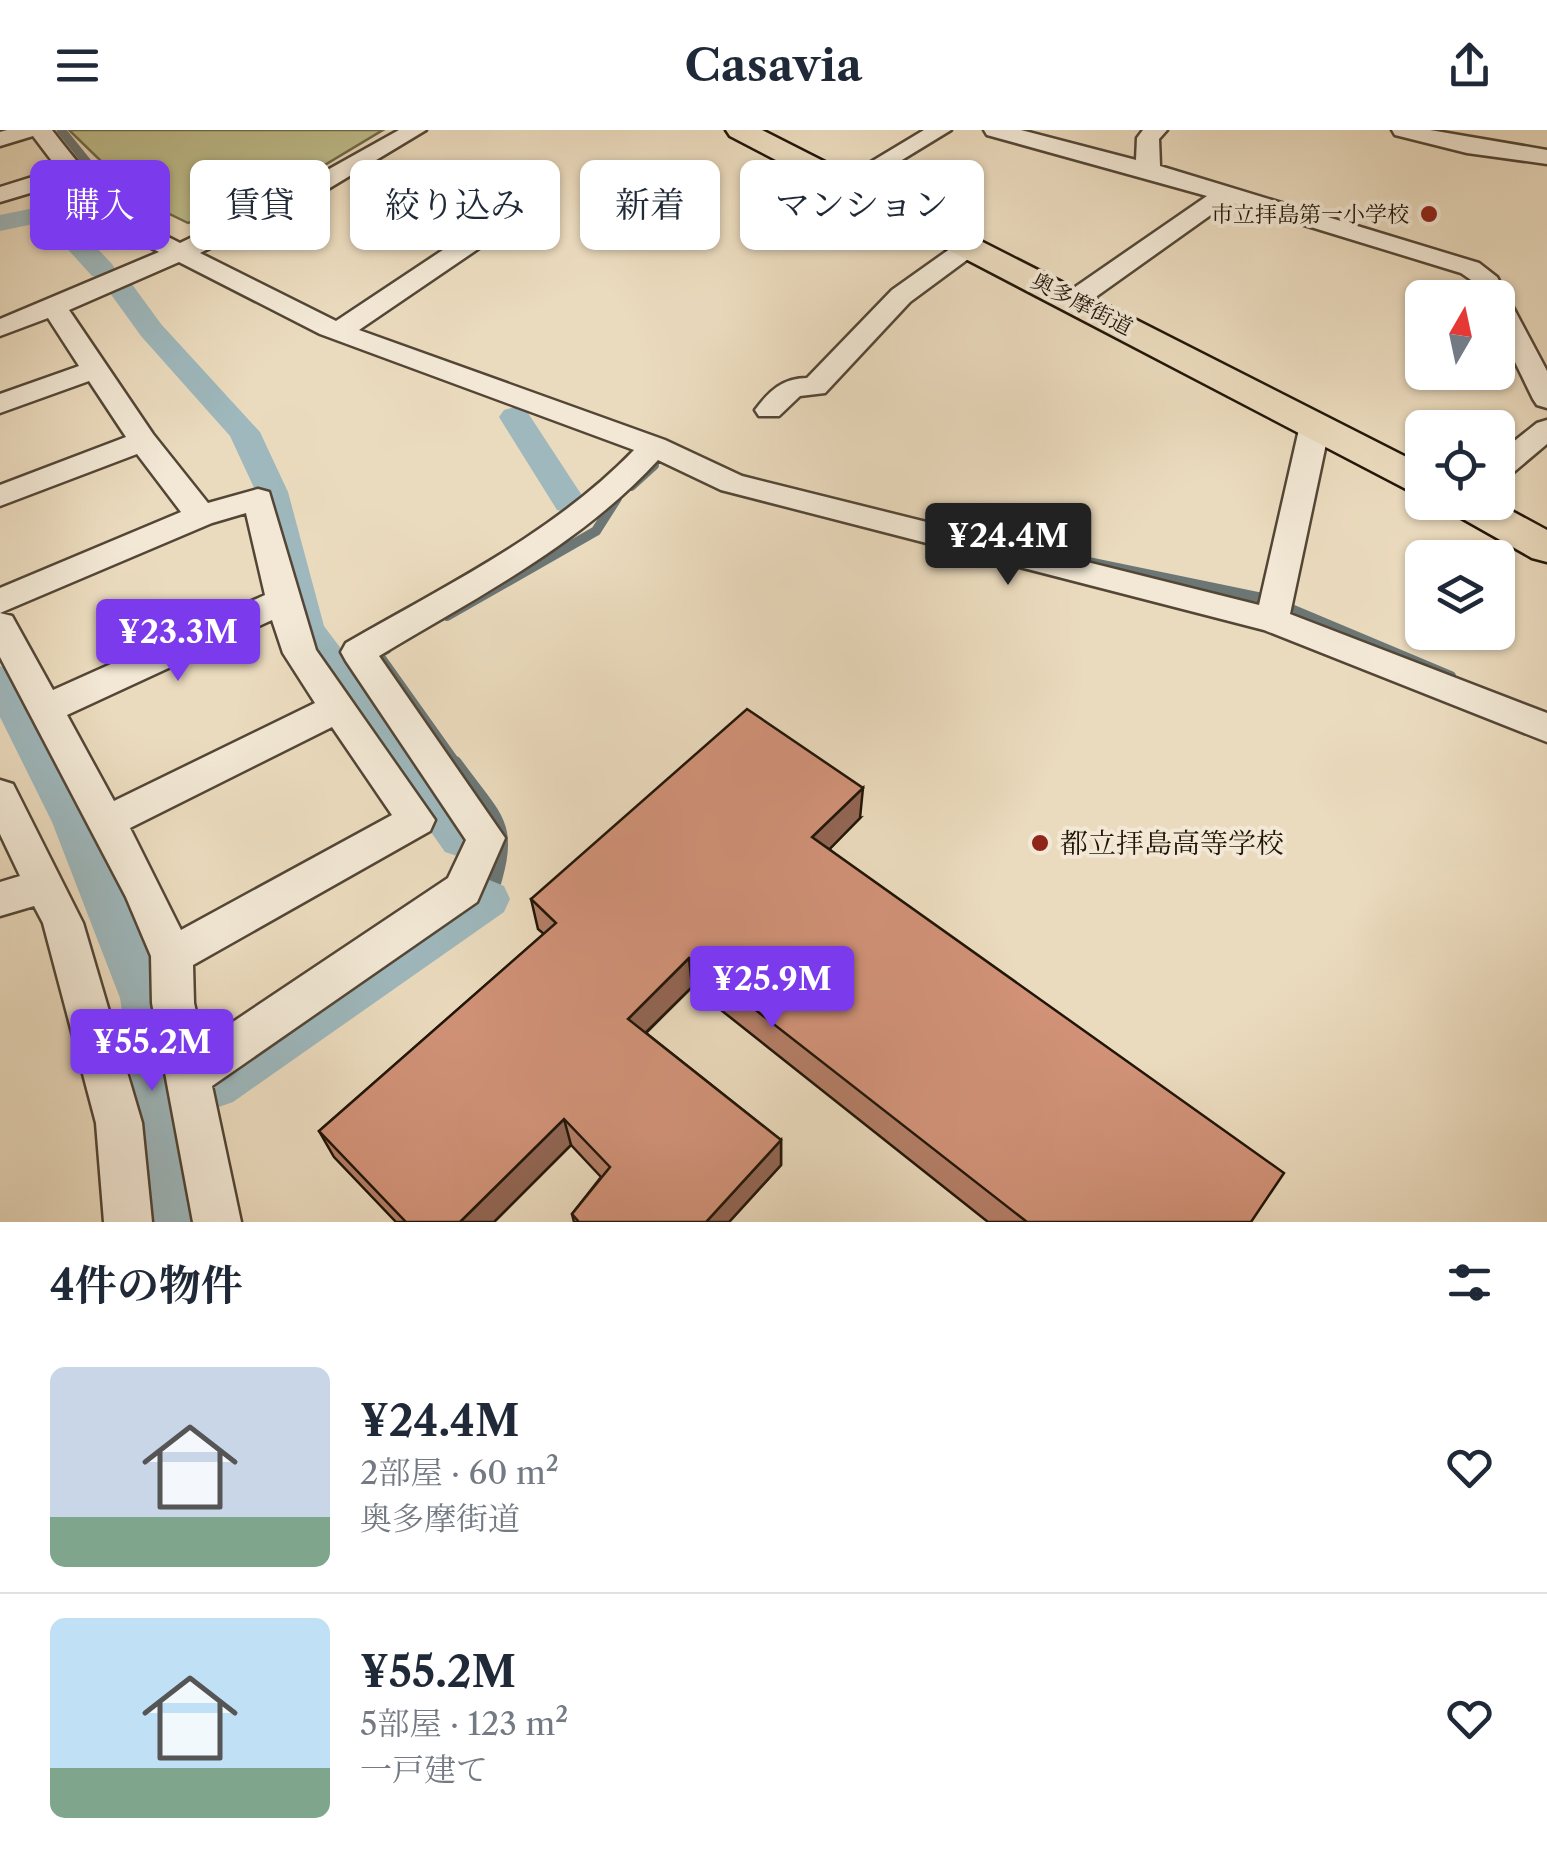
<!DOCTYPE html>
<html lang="ja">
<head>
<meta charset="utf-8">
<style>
  :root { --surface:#fff; --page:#f2f2f3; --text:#1f2937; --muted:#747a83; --line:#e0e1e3; --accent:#7c3aed }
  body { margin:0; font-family:"Libre Caslon Text","Noto Serif JP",serif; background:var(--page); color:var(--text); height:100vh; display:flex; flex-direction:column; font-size:38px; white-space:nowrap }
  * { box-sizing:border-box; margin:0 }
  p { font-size:32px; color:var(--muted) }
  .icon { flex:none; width:55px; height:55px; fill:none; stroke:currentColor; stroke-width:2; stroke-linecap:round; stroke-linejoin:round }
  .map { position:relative; height:1092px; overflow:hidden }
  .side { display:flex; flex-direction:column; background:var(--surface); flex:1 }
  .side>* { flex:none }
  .top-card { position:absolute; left:30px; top:30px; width:1000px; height:90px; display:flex; gap:20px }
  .needle { width:65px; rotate:9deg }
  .fabs { position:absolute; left:1405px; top:150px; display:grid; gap:20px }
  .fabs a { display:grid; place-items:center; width:110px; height:110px; border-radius:15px; background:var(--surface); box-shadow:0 2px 8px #0004; font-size:50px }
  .price { position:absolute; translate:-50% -85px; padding:0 22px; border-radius:10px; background:var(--accent); color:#fff; font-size:32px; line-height:65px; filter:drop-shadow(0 2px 5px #0008) }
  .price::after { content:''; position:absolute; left:50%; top:60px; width:30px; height:22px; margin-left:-15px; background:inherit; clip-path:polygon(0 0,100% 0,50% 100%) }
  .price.on { background:#222; color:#fff }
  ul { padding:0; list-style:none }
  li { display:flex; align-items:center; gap:30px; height:250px; padding:0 50px }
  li+li { border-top:2px solid var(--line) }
  li span { display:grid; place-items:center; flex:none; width:280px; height:200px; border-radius:15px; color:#555 }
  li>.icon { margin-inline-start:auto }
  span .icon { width:120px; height:120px; fill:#fffc; stroke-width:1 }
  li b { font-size:42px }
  h2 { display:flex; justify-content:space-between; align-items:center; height:120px; padding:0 50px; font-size:42px }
  .tag { padding:0 35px; border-radius:15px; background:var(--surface); box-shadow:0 2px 8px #0004; font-size:35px; line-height:90px }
  .tag.on { background:var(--accent); color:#fff }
  header { display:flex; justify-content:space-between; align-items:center; height:130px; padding:0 50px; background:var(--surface); font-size:45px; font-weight:700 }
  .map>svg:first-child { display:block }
  .green { fill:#bfbe8c; stroke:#706a4a; stroke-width:2.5 }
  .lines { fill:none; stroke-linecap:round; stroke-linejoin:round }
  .stream-far2 { stroke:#6c7775; stroke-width:9 }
  .stream-far1 { stroke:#6c7775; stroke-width:10 }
  .stream { stroke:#6c7775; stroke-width:14 }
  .canal { fill:#9eb8bd; fill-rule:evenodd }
  .minor-casing { stroke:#534636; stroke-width:5 }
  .major-casing { stroke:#201508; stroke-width:5 }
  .minor { fill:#f2e8d5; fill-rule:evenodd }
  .major { fill:#ebdbbe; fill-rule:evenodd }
  .wall { fill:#b47e67; stroke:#201508; stroke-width:2.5 }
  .shaded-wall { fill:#926654; stroke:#201508; stroke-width:2.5 }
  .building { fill:#d19278; stroke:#201508; stroke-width:2.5 }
  .poi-dot { fill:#8f2418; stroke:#f2e8d5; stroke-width:4 }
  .labels { text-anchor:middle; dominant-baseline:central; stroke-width:8; stroke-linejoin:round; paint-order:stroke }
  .far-poi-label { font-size:22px; fill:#201508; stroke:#f2e8d5; text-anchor:end }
  .far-street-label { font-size:22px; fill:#201508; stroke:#f2e8d5 }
  .poi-label { font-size:28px; fill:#201508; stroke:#f2e8d5; text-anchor:start }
</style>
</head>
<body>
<header><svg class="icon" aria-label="menu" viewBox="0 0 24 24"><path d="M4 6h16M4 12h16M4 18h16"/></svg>Casavia<svg class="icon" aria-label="share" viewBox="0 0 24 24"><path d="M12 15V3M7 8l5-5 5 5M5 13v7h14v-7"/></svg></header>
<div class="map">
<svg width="1547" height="1092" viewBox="0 0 1547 1092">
  <rect width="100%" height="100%" fill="#ebdbbe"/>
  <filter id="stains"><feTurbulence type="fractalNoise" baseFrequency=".002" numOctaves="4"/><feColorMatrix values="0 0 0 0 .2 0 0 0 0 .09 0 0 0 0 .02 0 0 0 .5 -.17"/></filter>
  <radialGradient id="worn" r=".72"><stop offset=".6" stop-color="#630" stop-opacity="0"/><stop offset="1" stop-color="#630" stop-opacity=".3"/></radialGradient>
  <path class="green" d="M69,0H383L283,60L188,93L141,70Z"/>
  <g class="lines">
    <path class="stream-far2" d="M61,0L127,82"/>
    <path class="stream-far1" d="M631,356L654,335
      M1059,426L1267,469L1451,546
      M447,486L596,401L617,368
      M387,519L378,524L457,635"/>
    <path class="stream" d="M455,633C499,694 514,693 489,769"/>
    <path class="canal" d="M49,75L58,77L112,134L116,140L113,144L126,146L161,194L260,302L288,362L324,496L475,698L481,710L475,722L460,727L445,722L289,499L256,362L230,306L141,206L102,152L105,147L92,146L43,92L0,101V85Z
      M515,277L526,280L581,364L586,372L581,380L569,383L557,380L499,287L504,280Z
      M0,536L13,540L94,692L166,868L203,1092H153L120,868L52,692L0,587Z
      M487,749L504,756L510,769L504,782L233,972L216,978L199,972L192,956L199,940L472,754Z"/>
    <defs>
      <path id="minor" d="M7,0H52C93,53 118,83 180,113L306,52L399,0H426L323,62L200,123L336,191L479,96H497L500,101L497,106L359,200L665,310L742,346L1259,475L1300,295L1305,289H1325L1330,295L1290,484L1547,583V612L1264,500L721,360L658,330C580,415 477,467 379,526L505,708L477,772L212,956L241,1092H193L152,873L151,826L126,767L0,527V483L12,486L53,560L265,465L246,383L212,393L0,483V458L181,382L137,324L0,376V355L126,307L89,251L0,283V264L79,236L48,188L0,206V189L159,122C124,105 91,83 67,52L0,72V57L58,39L33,6L0,16V2ZM179,132L320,204L634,320C553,404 446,455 346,513L341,522L346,531L466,710L448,748L203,912L194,873L193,835L430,701L435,690L316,520L269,362L258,359L208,373L153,304L69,180ZM272,490L283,523L315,573L114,671L67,585ZM332,597L392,685L181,800L130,698Z
        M924,0H951L856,58H840L836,53Z
        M984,0H1021L1136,30L1137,8L1143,0H1167L1159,9L1160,36L1479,133L1497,147L1547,241V278L1537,275L1533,269L1498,197V168H1483L1474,152L1461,143L1229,72L1083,176H1065L1061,170L1065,164L1207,66L987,5Z
        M1392,0H1430L1547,20V34L1467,23L1395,5Z
        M970,108L979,111L983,116L979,121L910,172L825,263L800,266L779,286H759L755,280C769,261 783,248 807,248L892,160L961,111Z
        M1547,290V314L1509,346L1498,349V324L1537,293Z
        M0,650L13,654L83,793L142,993L152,1092H104L96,993L43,793L34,776L0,786V752L20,746L0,704Z"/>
      <path id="major" d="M726,0H762L1422,335V364L1408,360L730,6Z
        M1443,372H1495L1547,400V432L1532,428L1449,381Z"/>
    </defs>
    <use href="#minor" class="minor-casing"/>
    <use href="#major" class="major-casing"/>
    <use href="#minor" class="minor"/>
    <use href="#major" class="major"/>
  </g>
  <path class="wall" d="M860,688L829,719L1251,1092H988L692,857L646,903L781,1010V1035L729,1092H574L572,1084L601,1047L571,1015L494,1092H396L334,1027L319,1001L544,804L538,799L531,769Z"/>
  <path class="shaded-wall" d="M863,658L860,688L811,738L812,707Z
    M689,828L692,857L632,916L628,889Z
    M564,989L571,1015L494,1092H460Z
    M781,1010V1035L729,1092H706Z"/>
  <path class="building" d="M747,579L863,658L812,707L1284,1043L1251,1092H1027L689,828L628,889L781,1010L706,1092H579L572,1084L610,1037L564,989L460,1092H406L319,1001L556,793L531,769Z"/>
  <g class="poi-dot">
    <circle cx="1429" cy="84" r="10"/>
    <circle cx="1040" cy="713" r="10"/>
  </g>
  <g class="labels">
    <g class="far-poi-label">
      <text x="1409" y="84">市立拝島第一小学校</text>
    </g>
    <g class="far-street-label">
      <text transform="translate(1082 174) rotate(27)">奥多摩街道</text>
    </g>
    <g class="poi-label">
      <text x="1060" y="713">都立拝島高等学校</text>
    </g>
  </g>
  <rect width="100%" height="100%" filter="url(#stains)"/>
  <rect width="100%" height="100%" fill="url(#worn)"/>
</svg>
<div class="fabs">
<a><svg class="needle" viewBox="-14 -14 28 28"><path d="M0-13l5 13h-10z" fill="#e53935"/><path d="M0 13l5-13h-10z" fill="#747a83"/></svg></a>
<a><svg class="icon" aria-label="locate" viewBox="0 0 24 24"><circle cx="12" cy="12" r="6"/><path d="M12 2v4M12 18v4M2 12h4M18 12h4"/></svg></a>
<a><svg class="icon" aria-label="layers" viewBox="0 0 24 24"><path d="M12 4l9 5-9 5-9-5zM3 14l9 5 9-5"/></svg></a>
</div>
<b class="price on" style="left:1008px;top:458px">¥24.4M</b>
<b class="price" style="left:178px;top:554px">¥23.3M</b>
<b class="price" style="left:772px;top:901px">¥25.9M</b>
<b class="price" style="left:152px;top:964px">¥55.2M</b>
<div class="top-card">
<a class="tag on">購入</a>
<a class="tag">賃貸</a>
<a class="tag">絞り込み</a>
<a class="tag">新着</a>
<a class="tag">マンション</a>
</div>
</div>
<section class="side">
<h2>4件の物件<svg class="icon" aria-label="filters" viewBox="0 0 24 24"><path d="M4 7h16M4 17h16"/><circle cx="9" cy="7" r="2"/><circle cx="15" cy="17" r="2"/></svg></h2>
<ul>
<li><span style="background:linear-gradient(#c9d6e8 75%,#7fa58c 0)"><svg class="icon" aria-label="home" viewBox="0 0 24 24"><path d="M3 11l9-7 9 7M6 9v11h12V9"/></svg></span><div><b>¥24.4M</b><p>2部屋 · 60 m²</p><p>奥多摩街道</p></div><svg class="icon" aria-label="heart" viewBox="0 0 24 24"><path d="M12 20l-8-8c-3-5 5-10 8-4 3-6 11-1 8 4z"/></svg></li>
<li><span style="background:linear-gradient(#bfe0f5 75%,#7fa58c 0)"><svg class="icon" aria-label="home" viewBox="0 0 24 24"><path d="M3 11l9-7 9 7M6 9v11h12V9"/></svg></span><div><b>¥55.2M</b><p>5部屋 · 123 m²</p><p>一戸建て</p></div><svg class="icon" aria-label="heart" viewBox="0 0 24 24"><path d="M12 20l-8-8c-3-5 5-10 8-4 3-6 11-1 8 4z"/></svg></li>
</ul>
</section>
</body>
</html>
